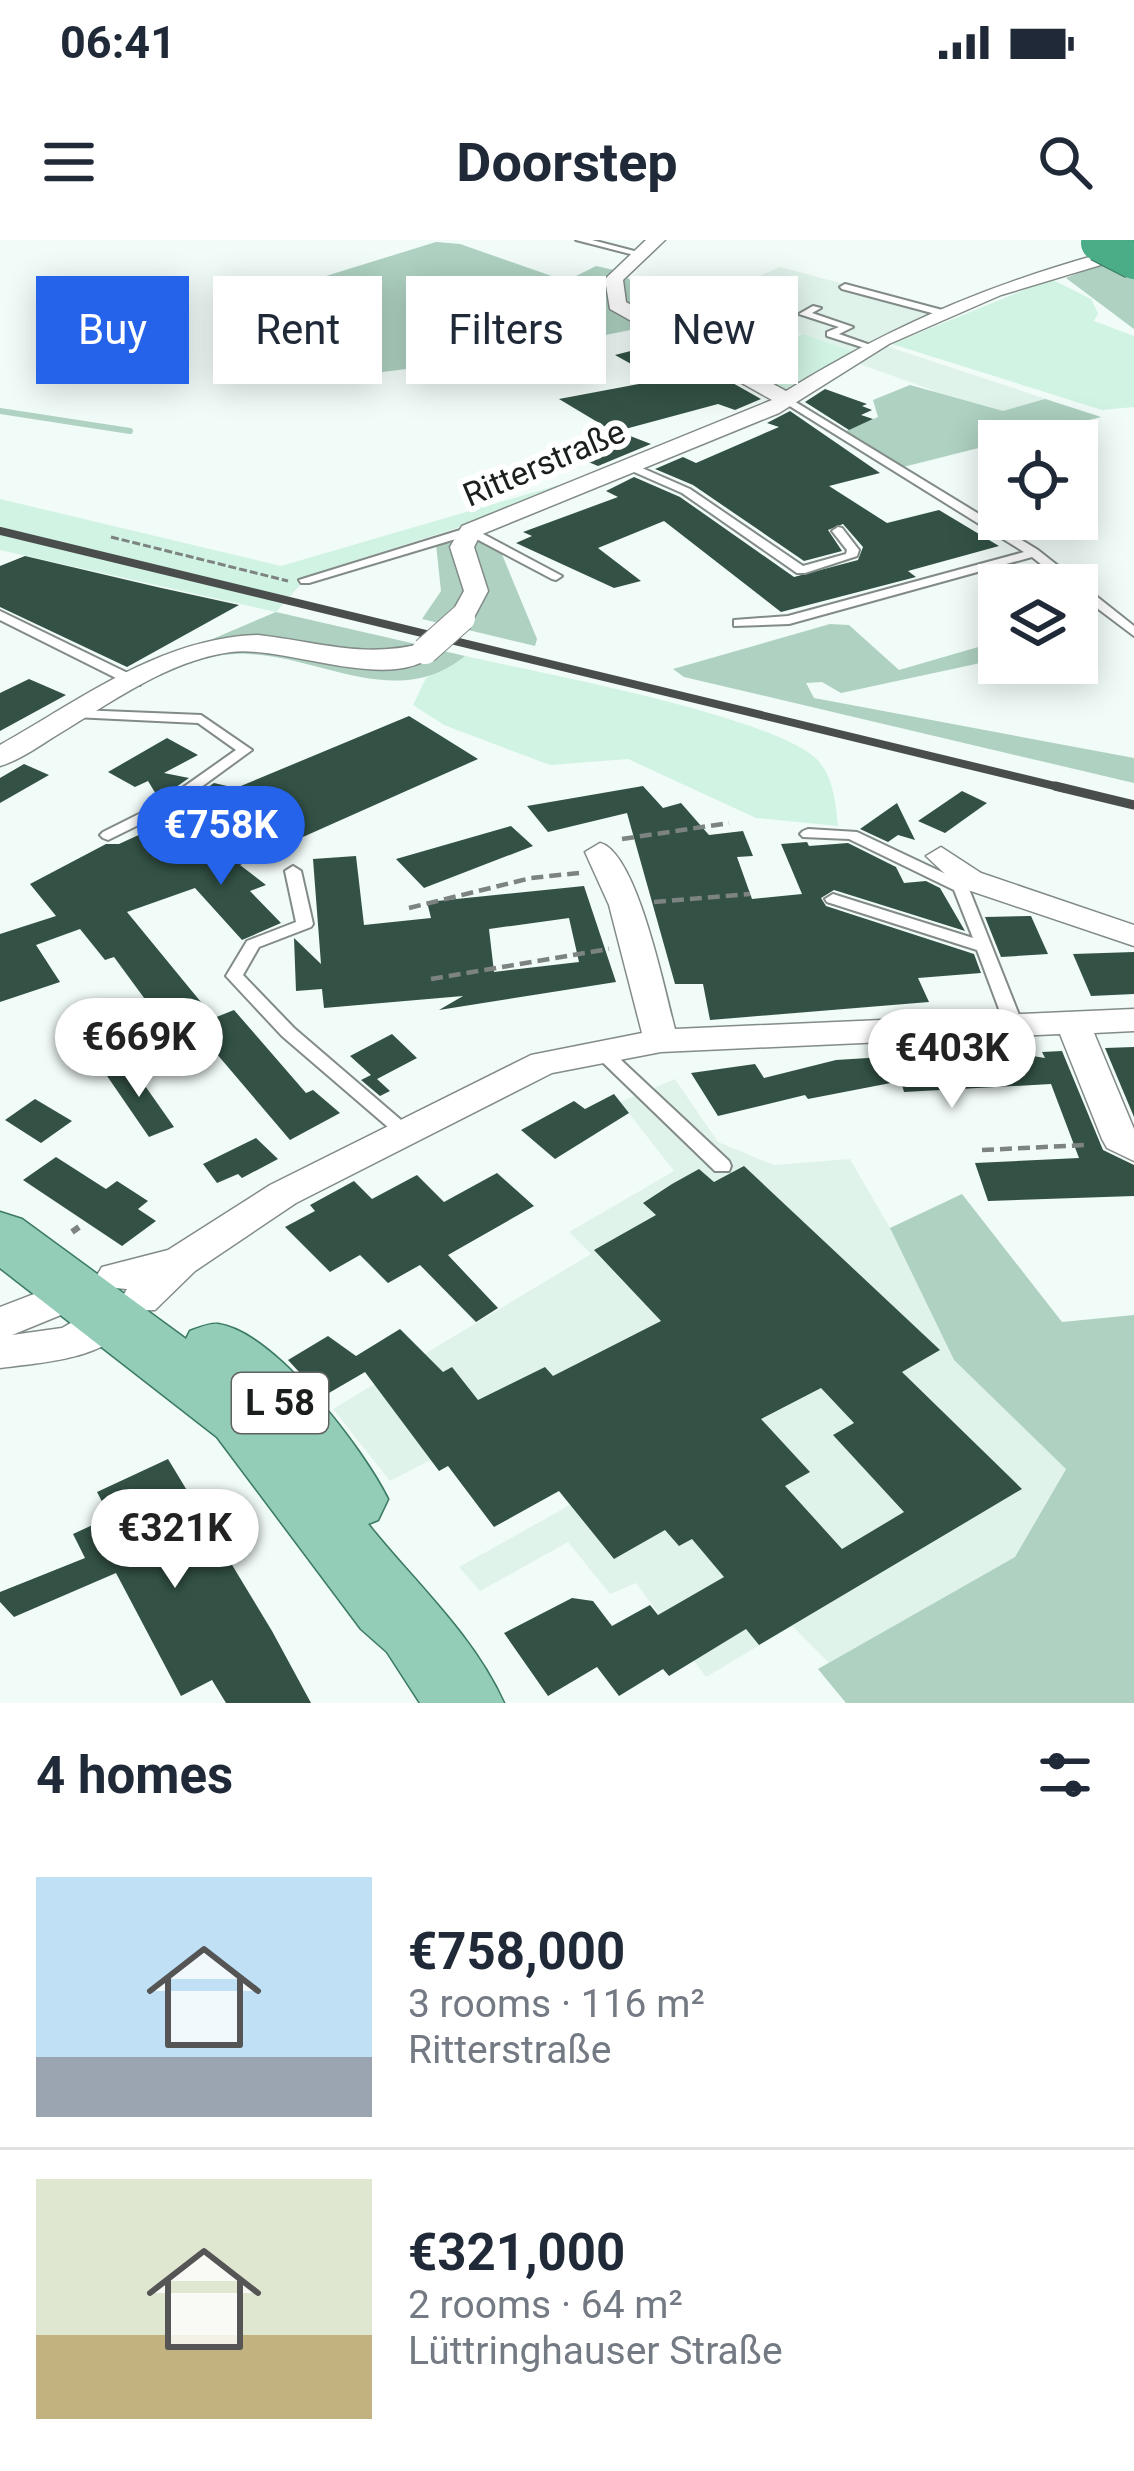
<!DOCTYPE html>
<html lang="en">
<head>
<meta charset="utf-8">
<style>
  :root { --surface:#fff; --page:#f2f2f3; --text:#1f2937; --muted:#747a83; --line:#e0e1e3; --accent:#2563eb }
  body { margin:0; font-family:Roboto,sans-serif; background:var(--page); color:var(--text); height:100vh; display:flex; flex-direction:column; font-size:45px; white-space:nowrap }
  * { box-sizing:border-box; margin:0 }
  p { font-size:39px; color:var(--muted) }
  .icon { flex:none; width:66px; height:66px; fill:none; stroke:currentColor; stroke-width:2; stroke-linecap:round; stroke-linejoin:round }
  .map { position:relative; height:1463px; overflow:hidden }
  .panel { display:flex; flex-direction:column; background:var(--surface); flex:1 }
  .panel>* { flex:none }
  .top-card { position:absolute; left:36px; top:36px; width:1062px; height:108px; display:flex; gap:24px }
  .fabs { position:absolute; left:978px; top:180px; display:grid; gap:24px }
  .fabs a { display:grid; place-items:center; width:120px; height:120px; border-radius:0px; background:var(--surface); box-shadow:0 6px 30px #0003; font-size:60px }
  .price { position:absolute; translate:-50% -102px; padding:0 27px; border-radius:42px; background:#fff; color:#222; font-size:39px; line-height:78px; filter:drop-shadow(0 3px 6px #0008) }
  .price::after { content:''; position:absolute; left:50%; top:72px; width:36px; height:27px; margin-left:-18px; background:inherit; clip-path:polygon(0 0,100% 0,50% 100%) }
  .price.active { background:var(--accent); color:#fff }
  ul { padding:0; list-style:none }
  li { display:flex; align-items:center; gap:36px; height:300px; padding:0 36px }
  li+li { border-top:3px solid var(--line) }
  li span { display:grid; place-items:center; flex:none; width:336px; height:240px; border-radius:0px; color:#555 }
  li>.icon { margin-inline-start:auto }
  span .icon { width:144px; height:144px; fill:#fffc; stroke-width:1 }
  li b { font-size:51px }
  h2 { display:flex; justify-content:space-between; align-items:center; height:144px; padding:0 36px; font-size:51px }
  .pill { padding:0 42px; border-radius:0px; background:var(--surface); box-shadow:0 6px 30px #0003; font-size:42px; line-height:108px }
  .pill.active { background:var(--accent); color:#fff }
  .status { display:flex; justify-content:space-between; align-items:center; height:84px; padding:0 60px; background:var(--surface); direction:ltr }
  .status svg { height:33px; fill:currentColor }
  header { display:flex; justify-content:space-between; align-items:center; height:156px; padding:0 36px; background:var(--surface); font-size:54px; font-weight:700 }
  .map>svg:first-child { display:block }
  .built { fill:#e0f3ea }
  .green { fill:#d1f3e3 }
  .forest { fill:#aed1c1 }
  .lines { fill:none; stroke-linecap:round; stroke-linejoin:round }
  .stream { stroke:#afd2c2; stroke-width:6 }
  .building { fill:#335245; fill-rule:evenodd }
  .lane-casing { stroke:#828b87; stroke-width:4 }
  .street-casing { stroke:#828b87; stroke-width:3 }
  .primary-casing { stroke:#3a7a62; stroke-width:3 }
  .path-far2 { stroke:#7c8380; stroke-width:3; stroke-dasharray:8 3; stroke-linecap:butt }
  .path-far1 { stroke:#7c8380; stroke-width:4.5; stroke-dasharray:12 6; stroke-linecap:butt }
  .path { stroke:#7c8380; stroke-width:6; stroke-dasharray:15 8; stroke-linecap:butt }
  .lane { fill:#fff; fill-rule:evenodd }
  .street { fill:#fff; fill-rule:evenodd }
  .primary { fill:#93cdb8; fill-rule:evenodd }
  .rail-far1 { stroke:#494e4c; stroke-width:8 }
  .rail { stroke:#494e4c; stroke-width:9 }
  .street-bridge-casing { stroke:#828b87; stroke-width:28; stroke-linecap:butt }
  .highway-bridge-casing { stroke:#3a7a62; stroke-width:38; stroke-linecap:butt }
  .street-bridge { stroke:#fff; stroke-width:26 }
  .highway-bridge { stroke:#4bac88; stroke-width:36 }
  .labels { text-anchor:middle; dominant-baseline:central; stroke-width:12; stroke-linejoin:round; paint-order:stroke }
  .far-street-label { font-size:33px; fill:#1a1e1c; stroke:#fff }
  .shield { fill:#fff; stroke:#5f6260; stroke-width:3 }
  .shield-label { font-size:36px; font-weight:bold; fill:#1a1e1c }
</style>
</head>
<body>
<div class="status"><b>06:41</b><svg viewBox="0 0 49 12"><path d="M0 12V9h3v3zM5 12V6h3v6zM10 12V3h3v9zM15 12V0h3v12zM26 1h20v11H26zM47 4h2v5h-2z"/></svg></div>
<header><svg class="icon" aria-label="menu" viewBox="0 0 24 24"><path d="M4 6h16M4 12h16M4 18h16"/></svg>Doorstep<svg class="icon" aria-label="search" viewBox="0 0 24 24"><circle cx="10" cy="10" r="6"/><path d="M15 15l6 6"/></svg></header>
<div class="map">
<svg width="1134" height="1463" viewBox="0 0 1134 1463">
  <rect width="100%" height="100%" fill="#f1fbf7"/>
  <path class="built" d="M780,27L942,70L853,111L745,75L777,59L734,47Z
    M883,105L1101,177L903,227L846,191L935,151L854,122Z
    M675,839L718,902L774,925L850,919L890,988L954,1120L1066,1228L1015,1317L829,1423L792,1386L706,1437L636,1343L610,1354L568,1302L480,1351L459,1327L570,1265L504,1182L390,1241L333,1169L591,1014L569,992L674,931L620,862Z"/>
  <path class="green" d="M1051,39L1091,59L1098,73L1094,81L1134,96V167L1102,170L892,104Z
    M803,94L853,111L782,151L729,125Z
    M576,240L457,288L309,335L276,372L0,310V259L281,326Z
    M465,416C530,431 788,478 821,524C834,542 836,565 838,586L756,578L628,519L550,525L444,485L413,465L426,438Z"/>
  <path class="forest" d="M436,2L460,4L566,41L596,26L614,30L679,69L641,88L477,120L343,137L278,103L282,84L260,77L326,36Z
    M1106,22L1134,37V89L1066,38Z
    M910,145L1003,171L1045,159L1101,177L903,227L846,191L878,177L873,160Z
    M496,300L537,399L535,406L422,379L441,351L436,304Z
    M276,372L420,405L398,416L287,401L182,412Z
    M830,384L849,385L899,430L999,401V419L841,453L822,442L806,443L814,458L1134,518V543L684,437L673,429Z
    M439,410L465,416C398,471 322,417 248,414C219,412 193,422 167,433L221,411Z
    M962,954L1062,1082L1134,1075V1463H846L818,1429L1015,1317L1066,1229L954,1120L890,988Z"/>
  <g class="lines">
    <path class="stream" d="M0,171L130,191"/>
  </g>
  <path class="building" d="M662,103L761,159L735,170L718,164L614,192L559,159L660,140L615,115Z
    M825,149L867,164L862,166L872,170L861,175L873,179L849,190L805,162Z
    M790,171L880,233L829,246L887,283L939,270L999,306L908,331L916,337L781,372L664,281L598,308L641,341L614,348L516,303L532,296L523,292L618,257L606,251L634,237L680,257L794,337L858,320L863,307L843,284L828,290L842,311L804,321L693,245L655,229L683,217L696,223L779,187L767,183Z
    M625,194L651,204L598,226L574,216Z
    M25,316L157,347L239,365L127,427L0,367V326Z
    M29,439L66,455L0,491V453Z
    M409,476L478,519L240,625L266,645L250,651L281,683L242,700L195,648L127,672L214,778L234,770L306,853L313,850L340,873L290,900L193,786L180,792L169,778L161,781L114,717L105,720L80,689L36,705L60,742L0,762V694L56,676L30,644L106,604H119L169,581L166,576L214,543L236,548Z
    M167,498L198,515L164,533L189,538L159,559L148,541L135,547L108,532Z
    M24,524L49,535L0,563V538Z
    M643,546L663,568L681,563L709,595L743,591L753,616L737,617L752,659L802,654L781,604L807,602L809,606L848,603L896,627L904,643L926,641L940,648L965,691L834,650L821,658L826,666L974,714L981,733L918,738L929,762L710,780L703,744H675L627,573L548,592L527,566Z
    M962,551L987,563L945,593L918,581Z
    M897,563L915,600L898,595L888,602L860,589Z
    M511,586L533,606L424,648L396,619Z
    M356,616L364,685L431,678L427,662L584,646L616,742L439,770L463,756L324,768L322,749L296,751L294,698L321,724L313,619ZM569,678L579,722L494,732L489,689Z
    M1031,676L1048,714L1001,717L985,677Z
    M1134,712V754L1091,756L1073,714Z
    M392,794L417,818L377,839L390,851L380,856L361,840L371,835L350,816Z
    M1134,807V877L1105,808Z
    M996,810L1045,818L1042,812L1062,811L1103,910L1134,925V956L988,961L975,923L1079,918L1051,844L904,852L901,841L808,859L805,855L718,876L691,833L755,824L764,838L836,820Z
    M129,823L174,887L149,897L105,833Z
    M614,854L629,873L555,919L521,890L574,861L585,869Z
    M35,859L72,881L41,903L5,880Z
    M256,898L278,919L242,938L238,934L217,943L203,924Z
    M56,917L106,949L117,941L148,961L138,969L156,981L122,1006L23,940Z
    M744,926L940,1110L902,1132L1022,1249L759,1405L746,1389L669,1436L663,1429L619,1456L597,1427L548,1456L504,1393L572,1358L593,1361L612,1386L650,1365L658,1375L724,1337L692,1299L679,1306L665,1290L614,1319L559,1251L494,1287L448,1226L439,1231L365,1132L322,1157L288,1120L328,1096L356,1116L400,1089L443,1132L452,1127L478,1160L545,1127L553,1136L661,1081L594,1010L656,975L643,963L672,944L699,929L714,942ZM821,1148L854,1183L833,1195L904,1272L842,1309L785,1246L810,1232L761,1179Z
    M497,933L534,966L448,1015L498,1068L476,1082L420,1025L388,1043L360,1015L330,1032L285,987L315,971L310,965L354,941L372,959L417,935L444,962Z
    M168,1219L272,1391L311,1463H226L212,1440L181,1456L116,1333L14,1377L0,1362V1352L85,1318L73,1294L110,1277L97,1252Z"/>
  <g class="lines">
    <defs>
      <path id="lane" d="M576,0H592L642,13L638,16Z
        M845,44L946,71L948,73L943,76L842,49L840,47Z
        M813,66L821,68L812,73L853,87L839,94L876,107L871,110L827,96V92L839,87L799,74Z
        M784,155L1038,310L1134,386V396L1077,353V345H1067L1032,317L789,384L734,386V380L788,376L1024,312L780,160V156Z
        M625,224H633L690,249L803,326L846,314L847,310L832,291L838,287L842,288L859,310L857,316L805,333H797L682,253L625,228Z
        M470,287L562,336L556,340L552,339L469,295L309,343H301L299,340Z
        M0,371L140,439L142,442L140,445H130L0,380Z
        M79,470L201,475L252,510L171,569L108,600L103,598L100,595L103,592L161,563L236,510L198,483L74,477V471Z
        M808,589L857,592L967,644L1023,785L1020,789L1014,790L1005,785L977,710L827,662L825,659L833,654L839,656L973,698L954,650L849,599L803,597L800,594L803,591Z
        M293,626L301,631L313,684L311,687L259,707L243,735L294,788L408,886L411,890L408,894H396L282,796L226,736L247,701L296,682L285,631Z
        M599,803L605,805L729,921L731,926L729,931H715L593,813L590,809L593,805Z"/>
      <path id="street" d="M646,0H665L623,40L626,62L786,151C901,80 1002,39 1133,5L1134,15L1001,55L889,104L779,173L480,295L474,307L488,351L471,383H453L449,378L464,351L450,307L462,286L772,160L610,69L605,39Z
        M258,395C320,402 362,419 425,403L438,411C394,456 288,405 231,412C169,420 110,463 57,495C39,506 20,520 0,526V505C82,459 161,398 258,395Z
        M600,603C637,612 665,752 675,789L1134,769V791L1094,793L1134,889V921L1107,908L1102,899L1060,794L661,812L552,833L296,963L195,1031L155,1070L131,1071L134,1077C111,1120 43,1122 0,1128V1067L81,1036L95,1041L101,1051L95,1061L12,1095L62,1088L100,1066L124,1065L121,1059L127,1049L102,1047L96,1037L102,1027L168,1010L270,945L531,815L642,793L609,665L585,612Z
        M941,607L981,633L1134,685V706L959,647L926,616Z"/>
      <path id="primary" d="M0,972L22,979L186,1099L190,1091C199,1088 209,1083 218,1084C275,1092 364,1210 388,1259L378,1280L368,1284C415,1343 472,1393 504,1463H420L387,1412L361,1389L217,1197L0,1028Z"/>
    </defs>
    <use href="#lane" class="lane-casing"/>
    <use href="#street" class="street-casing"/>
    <use href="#primary" class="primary-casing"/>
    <path class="path-far2" d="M111,297L288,341"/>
    <path class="path-far1" d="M622,599L729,583
      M654,662L750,654
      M409,668L531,638L579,633
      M431,739L609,709
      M982,910L1086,905"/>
    <path class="path" d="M72,992L79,987"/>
    <use href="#lane" class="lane"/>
    <use href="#street" class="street"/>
    <use href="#primary" class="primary"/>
    <path class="rail-far1" d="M0,291L1067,549"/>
    <path class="rail" d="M1055,546L1134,565"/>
    <defs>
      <path id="street-bridge" d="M425,411L462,378"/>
      <path id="highway-bridge" d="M1099,3L1134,21"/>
    </defs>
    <use href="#street-bridge" class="street-bridge-casing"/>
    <use href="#highway-bridge" class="highway-bridge-casing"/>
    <use href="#street-bridge" class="street-bridge"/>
    <use href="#highway-bridge" class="highway-bridge"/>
  </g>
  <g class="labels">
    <g class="far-street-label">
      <text transform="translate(544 223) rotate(-23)">Ritterstraße</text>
    </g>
    <rect class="shield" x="232" y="1133" width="96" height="60" rx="9"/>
    <g class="shield-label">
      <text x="280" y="1163">L 58</text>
    </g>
  </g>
</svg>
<div class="fabs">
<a><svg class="icon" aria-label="locate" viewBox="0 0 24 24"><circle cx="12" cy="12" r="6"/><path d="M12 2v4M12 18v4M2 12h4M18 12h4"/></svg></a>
<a><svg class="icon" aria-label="layers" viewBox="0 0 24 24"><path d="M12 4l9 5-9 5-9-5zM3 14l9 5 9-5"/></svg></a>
</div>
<b class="price active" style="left:221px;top:648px">€758K</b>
<b class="price" style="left:139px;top:860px">€669K</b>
<b class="price" style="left:952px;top:871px">€403K</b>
<b class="price" style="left:175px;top:1351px">€321K</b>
<div class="top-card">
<a class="pill active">Buy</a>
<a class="pill">Rent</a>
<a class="pill">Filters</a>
<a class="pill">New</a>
</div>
</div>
<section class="panel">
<h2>4 homes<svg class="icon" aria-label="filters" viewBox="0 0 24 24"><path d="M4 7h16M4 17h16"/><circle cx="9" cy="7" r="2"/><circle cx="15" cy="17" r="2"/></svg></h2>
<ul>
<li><span style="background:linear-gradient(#bfe0f5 75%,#9aa5b1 0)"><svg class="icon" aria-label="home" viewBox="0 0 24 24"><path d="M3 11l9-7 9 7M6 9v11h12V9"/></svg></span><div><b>€758,000</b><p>3 rooms · 116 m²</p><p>Ritterstraße</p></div></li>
<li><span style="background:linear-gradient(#dfe7d0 65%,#c2b280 0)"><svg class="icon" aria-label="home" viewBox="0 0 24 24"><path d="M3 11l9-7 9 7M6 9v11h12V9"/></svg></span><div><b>€321,000</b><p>2 rooms · 64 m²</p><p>Lüttringhauser Straße</p></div></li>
</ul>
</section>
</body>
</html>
